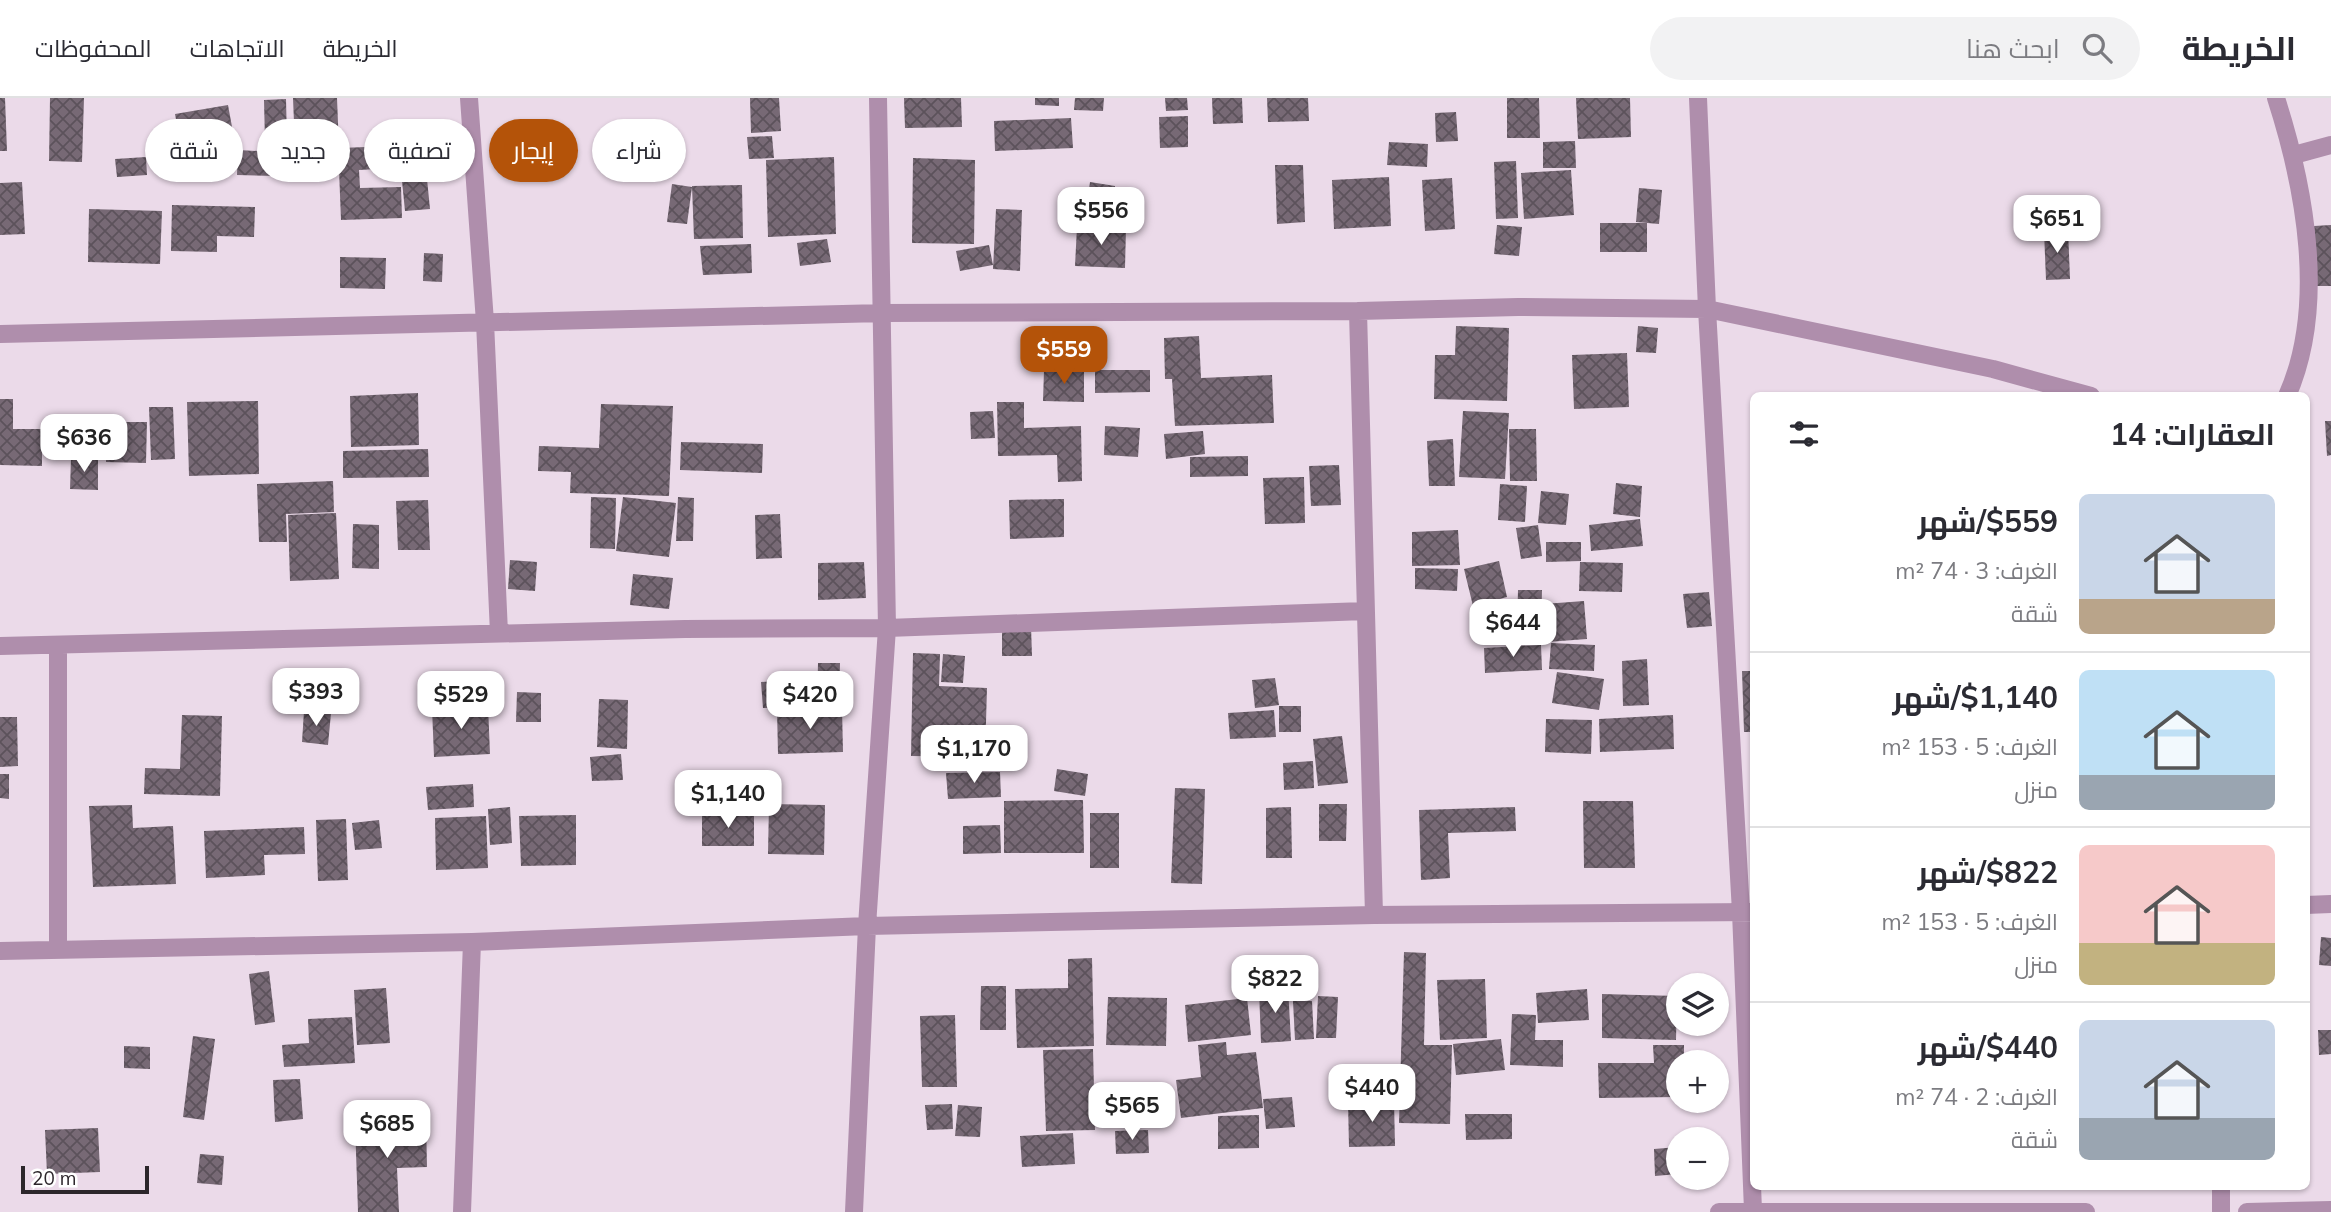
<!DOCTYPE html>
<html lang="ar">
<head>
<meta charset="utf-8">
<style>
  :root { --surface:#fff; --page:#f2f2f3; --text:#2b2b33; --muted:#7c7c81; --line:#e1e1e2; --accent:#b45309 }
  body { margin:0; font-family:Mulish,Cairo,sans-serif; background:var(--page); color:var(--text); direction:rtl; height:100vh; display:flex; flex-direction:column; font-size:26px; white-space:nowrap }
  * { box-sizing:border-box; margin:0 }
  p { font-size:23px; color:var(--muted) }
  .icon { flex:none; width:38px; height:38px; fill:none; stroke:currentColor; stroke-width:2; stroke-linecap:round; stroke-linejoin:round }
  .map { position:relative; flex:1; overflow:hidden; direction:ltr }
  .drawer { position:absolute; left:1750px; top:294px; width:560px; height:798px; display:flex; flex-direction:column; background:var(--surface); border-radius:10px; box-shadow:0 2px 5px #0004; direction:rtl }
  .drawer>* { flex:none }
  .hud { position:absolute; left:21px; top:21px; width:665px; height:63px; direction:rtl; display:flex; gap:14px }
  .controls { position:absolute; left:1666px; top:875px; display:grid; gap:14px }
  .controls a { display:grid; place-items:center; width:63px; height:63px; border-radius:50%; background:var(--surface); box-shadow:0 2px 5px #0004; font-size:35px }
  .scale { position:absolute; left:21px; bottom:18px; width:128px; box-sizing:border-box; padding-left:7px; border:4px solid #2c262b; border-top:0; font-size:19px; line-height:24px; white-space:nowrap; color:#2c262b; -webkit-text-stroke:5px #fff; paint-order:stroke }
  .price { position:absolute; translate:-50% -60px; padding:0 16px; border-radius:14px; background:#fff; color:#222; font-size:23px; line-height:46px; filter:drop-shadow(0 2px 4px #0008) }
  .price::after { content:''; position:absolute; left:50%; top:42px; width:21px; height:16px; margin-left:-10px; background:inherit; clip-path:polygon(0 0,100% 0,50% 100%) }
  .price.current { background:var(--accent); color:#fff }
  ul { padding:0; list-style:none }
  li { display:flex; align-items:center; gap:21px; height:175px; padding:0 35px }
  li+li { border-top:2px solid var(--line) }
  li span { display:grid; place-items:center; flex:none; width:196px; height:140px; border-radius:10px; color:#555 }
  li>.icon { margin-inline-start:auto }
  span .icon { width:84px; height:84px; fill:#fffc; stroke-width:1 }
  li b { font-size:30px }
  h2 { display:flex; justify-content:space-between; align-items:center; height:84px; padding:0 35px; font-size:30px }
  .pill { padding:0 24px; border-radius:32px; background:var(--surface); box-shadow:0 2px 5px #0004; font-size:24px; line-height:63px }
  .pill.current { background:var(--accent); color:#fff }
  header { display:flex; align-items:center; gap:42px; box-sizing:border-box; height:98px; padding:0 35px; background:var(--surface); border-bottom:2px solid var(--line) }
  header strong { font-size:33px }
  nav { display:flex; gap:38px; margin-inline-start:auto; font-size:24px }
  .search { width:490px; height:63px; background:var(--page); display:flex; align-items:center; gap:18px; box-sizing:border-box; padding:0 24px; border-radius:38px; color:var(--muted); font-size:26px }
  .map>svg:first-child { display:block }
  .building { fill:url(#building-cross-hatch) }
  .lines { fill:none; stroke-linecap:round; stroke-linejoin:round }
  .minor { stroke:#af8eac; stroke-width:18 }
</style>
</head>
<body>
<header>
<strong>الخريطة</strong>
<div class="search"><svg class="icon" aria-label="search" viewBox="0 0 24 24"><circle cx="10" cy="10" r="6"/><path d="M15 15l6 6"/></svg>ابحث هنا</div>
<nav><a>الخريطة</a><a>الاتجاهات</a><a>المحفوظات</a></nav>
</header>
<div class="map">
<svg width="2331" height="1114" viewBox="0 0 2331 1114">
  <defs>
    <pattern id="building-cross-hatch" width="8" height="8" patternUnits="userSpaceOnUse" patternTransform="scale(1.75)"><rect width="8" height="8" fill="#776975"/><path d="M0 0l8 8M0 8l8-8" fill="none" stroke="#5c525b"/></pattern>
  </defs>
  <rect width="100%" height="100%" fill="#ebdae9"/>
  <path class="building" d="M0,0H5L7,53H0Z
    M50,0H84L82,64L49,63Z
    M293,0H337L339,50L393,48L394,70L359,72L360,90L401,89L402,120L341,122L339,72L296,73Z
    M750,0H779L781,33L751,35Z
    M904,0H961L962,29L905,30Z
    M1035,0H1059V8L1035,7Z
    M1075,0H1104L1103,13L1074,12Z
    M1165,0H1187L1188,12L1166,13Z
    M1212,0H1242L1243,25L1213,26Z
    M1267,0H1308L1309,23L1268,24Z
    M1507,0H1539L1540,40H1507Z
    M1576,0H1630L1631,39L1578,41Z
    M286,1L287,42L265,43L264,2Z
    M228,7L237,56L184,65L175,16Z
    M1456,14L1458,43L1436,44L1435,15Z
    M1188,18V49L1160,50L1159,19Z
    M1071,20L1073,50L995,53L994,23Z
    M423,29V60L400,61L399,30Z
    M772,38L774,60L749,61L747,39Z
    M1575,43L1576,70H1543V44Z
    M1389,44L1428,46L1427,69L1387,67Z
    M238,52L278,54L277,78L237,77Z
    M146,59L147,77L117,79L115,61Z
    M834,59L836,136L768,139L766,62Z
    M913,60L975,62L974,146L912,145Z
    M1516,63L1518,120L1496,121L1494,64Z
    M1275,67H1303L1305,124L1277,126Z
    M426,71L430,111L405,113L401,73Z
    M1571,72L1574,117L1524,121L1521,75Z
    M1389,79L1391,128L1334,131L1332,82Z
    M1452,80L1455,131L1425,133L1422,82Z
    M22,84L25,136L0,137V85Z
    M1090,84L1115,88L1110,124L1085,120Z
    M672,86L692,89L687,126L667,124Z
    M742,87L743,140L694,141L692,88Z
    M1639,90L1662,92L1659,126L1636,124Z
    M172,107L255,109L254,139L217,138V154L171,153Z
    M89,111L162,113L160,166L88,164Z
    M996,111L1022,112L1020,173L993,171Z
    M1600,125H1647V154H1600Z
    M1497,127L1522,129L1519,158L1494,156Z
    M2331,127V188H2316L2314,128Z
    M1077,129L1126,130L1125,170L1075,168Z
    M2068,131L2070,181L2046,182L2044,133Z
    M827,141L831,164L800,168L797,145Z
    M751,146L752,175L703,177L700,148Z
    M989,147L993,167L960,173L956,153Z
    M424,155L443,156L442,184L423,183Z
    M340,159L386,160L385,191L340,190Z
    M1456,228L1509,230L1507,303L1434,301L1435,257H1455Z
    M1638,228L1658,230L1656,255L1636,254Z
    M1199,238L1201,280L1272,277L1274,325L1175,328L1172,281H1165L1164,240Z
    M1627,255L1629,309L1574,311L1572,257Z
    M1044,272L1084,273V304L1043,303Z
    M1095,272H1150V294L1095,295Z
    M418,295L419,347L351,349L350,298Z
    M0,301H13V331H42V368L0,367Z
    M258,303L259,376L189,378L187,304Z
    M997,304H1024V330L1081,328L1082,383L1058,384L1057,357L998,358Z
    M601,306L673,308L669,398L570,395L571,374L538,373L539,348L599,350Z
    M149,309H173L175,361L151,362Z
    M993,313L995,340L971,341L970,314Z
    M1463,313L1509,315L1505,381L1459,379Z
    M2325,323H2331V357L2327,358Z
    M67,324H91L90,355H66Z
    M107,324H147L146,365L106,364Z
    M1105,328L1140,330L1138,359L1104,357Z
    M1509,331H1536L1537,383H1510Z
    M1203,333L1205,356L1166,361L1164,336Z
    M1453,341L1455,388H1429L1427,343Z
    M681,344L763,346L762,375L680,372Z
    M428,351L429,379L343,380V353Z
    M1248,358V378L1190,379V359Z
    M71,360L98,361V392L70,391Z
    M1339,367L1341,407L1311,408L1309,368Z
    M1304,379L1305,425L1265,426L1263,380Z
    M333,383L334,414L286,416L287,444H259L257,386Z
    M1616,385L1642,388L1640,419L1613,416Z
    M1500,386L1527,388L1525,424L1498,422Z
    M1541,393L1569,396L1566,427L1538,425Z
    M591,399L616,400L615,451L590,450Z
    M623,399L676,405L669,459L616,453Z
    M678,399L694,400L693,443H676Z
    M1064,401V439L1010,441L1009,402Z
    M428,402L430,452H398L396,403Z
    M336,415L339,481L290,483L288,417Z
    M780,416L782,460L756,461L755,417Z
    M1640,421L1643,448L1591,453L1589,427Z
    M353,426L379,427V471L352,470Z
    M1538,427L1542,458L1521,461L1516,430Z
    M1458,432L1460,467L1412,468V434Z
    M1546,444H1581V463L1546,464Z
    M510,462L537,464L535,493L508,491Z
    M1499,463L1507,499L1473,508L1464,471Z
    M864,464L866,500L818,502V465Z
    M1580,464L1623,465L1622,494L1579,493Z
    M1415,470L1458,471L1457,493L1415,491Z
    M633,476L673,480L669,511L630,507Z
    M1518,492H1542L1541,534H1517Z
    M1709,494L1712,528L1687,530L1683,496Z
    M1584,503L1587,541L1547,544L1544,506Z
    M1504,520L1505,543L1476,544L1474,521Z
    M1031,528L1032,558H1002V529Z
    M1551,545L1595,547L1594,573L1549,571Z
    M1541,547L1542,572L1485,575L1484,550Z
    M913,555L940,556L939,588L987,590L985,659L911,658Z
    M943,556L965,558L963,585L941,584Z
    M1647,561L1649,607L1623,608L1622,563Z
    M818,565H840L839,609H817Z
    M1742,573H1754V634H1744Z
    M1557,574L1604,581L1599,612L1552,605Z
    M1275,580L1279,607L1255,610L1252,582Z
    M794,582L796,609L763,610L761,584Z
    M517,594L541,595V624H516Z
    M599,601L628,602L627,651L597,649Z
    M488,607L490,656L434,659L432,610Z
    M1279,608H1301V634H1279Z
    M838,610H842L843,654L778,656L777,612Z
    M1274,612L1276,639L1230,641L1228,615Z
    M304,613L331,615L328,647L302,644Z
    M182,617L222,618L220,698L144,696L145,670L180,671Z
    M1673,617L1674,651L1600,654L1599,621Z
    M0,619H17L18,668L0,669Z
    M1546,621L1592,622L1591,656L1545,654Z
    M1342,638L1348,685L1318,688L1313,641Z
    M621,656L623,682L592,683L590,659Z
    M1313,663L1314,690L1284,692L1283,665Z
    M1057,671L1088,676L1085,698L1054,693Z
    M1000,674L1001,699L948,701L946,675Z
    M0,676H9V701L0,700Z
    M473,686L474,709L428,712L426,689Z
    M1175,690L1205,691L1202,786L1171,785Z
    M1083,702L1084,755H1004V703Z
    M1583,703H1633L1635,770H1584Z
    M769,706L825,707L824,757L768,756Z
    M1319,706H1347L1346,743H1319Z
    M132,707L133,730L173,728L176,786L93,789L89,708Z
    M510,709L512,745L490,747L488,711Z
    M1291,709L1292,760H1266V710Z
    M1515,709L1516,733L1448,735L1450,780L1421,782L1419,712Z
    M1090,715H1119V770H1090Z
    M702,716H754V748H702Z
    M576,717V767L521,768L519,718Z
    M486,718L488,770L436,772L435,720Z
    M346,721L348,782L318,783L316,722Z
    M379,722L382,750L355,752L352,725Z
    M1000,727L1001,755L963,756V728Z
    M304,729L305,756L264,757L265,777L206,780L204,733Z
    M2321,839L2331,840V868L2319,867Z
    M1404,854L1426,855L1424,947H1452L1450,1026L1399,1025Z
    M1092,860L1094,948L1017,950L1015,891L1068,890V861Z
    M269,873L275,924L255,927L249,876Z
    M1485,881L1487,940L1440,942L1437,882Z
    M981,888H1006V932H980Z
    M1288,889L1291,943L1261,945L1259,891Z
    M386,890L390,945L357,947L354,892Z
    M1587,891L1589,922L1538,925L1536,895Z
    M1602,896L1677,898L1676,942L1602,940Z
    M1318,898L1338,899L1336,940H1316Z
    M1108,899L1167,900L1166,948L1106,947Z
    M1247,900L1251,937L1188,944L1185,907Z
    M1293,903H1312L1314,941L1295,942Z
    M1512,916L1536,917L1535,942H1563V969L1510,967Z
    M955,917L957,989H922L920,918Z
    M352,919L355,965L284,969L282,947L309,945L308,921Z
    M2318,932H2331V956L2319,957Z
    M193,938L215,941L204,1022L183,1019Z
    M1501,941L1505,972L1456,977L1453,946Z
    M1226,944L1227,957L1256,954L1263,1010L1181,1020L1176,982L1201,979L1198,947Z
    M1653,947H1684V964H1678V999L1599,1000L1598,965H1654Z
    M124,948L150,949V971L124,970Z
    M1093,951L1095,1032L1046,1033L1043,952Z
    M300,981L303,1021L275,1024L273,982Z
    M1292,999L1295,1029L1266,1031L1263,1001Z
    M1394,1003L1395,1048L1349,1049L1348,1004Z
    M952,1006L953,1031L927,1032L925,1007Z
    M958,1007L982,1009L980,1039L955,1038Z
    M1465,1016H1512V1041L1466,1042Z
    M1259,1017V1050L1218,1051V1018Z
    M426,1021L427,1069L397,1070L399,1114H358L355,1024Z
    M98,1030L100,1074L47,1076L45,1032Z
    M1148,1032L1149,1055L1116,1056L1115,1033Z
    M1073,1035L1075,1066L1022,1069L1020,1038Z
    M1678,1049V1076L1655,1078L1654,1051Z
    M200,1056L224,1058L222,1087L197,1085Z"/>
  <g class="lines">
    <path class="minor" d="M469,0L485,224L499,535
      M1698,0L1707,211L1741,814L1753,1112
      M2276,0C2305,90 2327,208 2287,298
      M2294,57L2331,47
      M1358,213L1374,817
      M0,236L883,215L1358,213L1518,209L1707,211L1993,271L2091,298
      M58,547V851
      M0,548L685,531L887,530L1365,513
      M2306,807L2331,806
      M0,853L472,844L867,828L1374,817L1754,814
      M2221,1088V1114
      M462,1114L472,844
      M854,1114L867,828L887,530L878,0
      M1719,1114H2086
      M2247,1114L2331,1112"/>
  </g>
</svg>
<div class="controls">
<a><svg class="icon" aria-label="layers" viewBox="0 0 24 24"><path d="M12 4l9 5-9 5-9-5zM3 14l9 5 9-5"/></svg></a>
<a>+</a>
<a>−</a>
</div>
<div class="scale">20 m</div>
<b class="price" style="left:1101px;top:149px">$556</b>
<b class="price" style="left:2057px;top:157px">$651</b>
<b class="price current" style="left:1064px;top:288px">$559</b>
<b class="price" style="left:84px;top:376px">$636</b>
<b class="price" style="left:1513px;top:561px">$644</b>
<b class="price" style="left:316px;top:630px">$393</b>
<b class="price" style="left:461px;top:633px">$529</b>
<b class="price" style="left:810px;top:633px">$420</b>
<b class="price" style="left:974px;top:687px">$1,170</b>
<b class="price" style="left:728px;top:732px">$1,140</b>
<b class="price" style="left:1275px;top:917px">$822</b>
<b class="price" style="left:1372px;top:1026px">$440</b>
<b class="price" style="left:1132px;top:1044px">$565</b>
<b class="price" style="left:387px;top:1062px">$685</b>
<div class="hud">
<a class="pill">شراء</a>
<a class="pill current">إيجار</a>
<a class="pill">تصفية</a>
<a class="pill">جديد</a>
<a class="pill">شقة</a>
</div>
<section class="drawer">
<h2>العقارات: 14<svg class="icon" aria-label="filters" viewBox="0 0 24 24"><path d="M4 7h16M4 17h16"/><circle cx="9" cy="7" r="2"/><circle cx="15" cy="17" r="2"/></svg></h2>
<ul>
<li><span style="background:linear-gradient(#c9d6e8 75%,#b9a48a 0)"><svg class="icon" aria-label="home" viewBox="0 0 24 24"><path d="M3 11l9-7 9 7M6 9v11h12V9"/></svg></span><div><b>$559/شهر</b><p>الغرف: 3 · 74 m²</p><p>شقة</p></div></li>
<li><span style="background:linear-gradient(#bfe0f5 75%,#9aa5b1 0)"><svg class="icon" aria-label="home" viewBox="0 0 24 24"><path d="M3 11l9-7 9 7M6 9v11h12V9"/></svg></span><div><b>$1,140/شهر</b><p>الغرف: 5 · 153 m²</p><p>منزل</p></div></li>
<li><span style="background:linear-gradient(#f6c9c9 70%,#c2b280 0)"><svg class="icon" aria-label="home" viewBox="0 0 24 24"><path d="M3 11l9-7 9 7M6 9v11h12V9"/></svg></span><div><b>$822/شهر</b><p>الغرف: 5 · 153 m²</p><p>منزل</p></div></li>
<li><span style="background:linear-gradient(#c9d6e8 70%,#9aa5b1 0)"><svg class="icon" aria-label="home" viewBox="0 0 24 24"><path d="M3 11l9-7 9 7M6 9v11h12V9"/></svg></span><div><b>$440/شهر</b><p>الغرف: 2 · 74 m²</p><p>شقة</p></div></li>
</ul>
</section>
</div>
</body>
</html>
